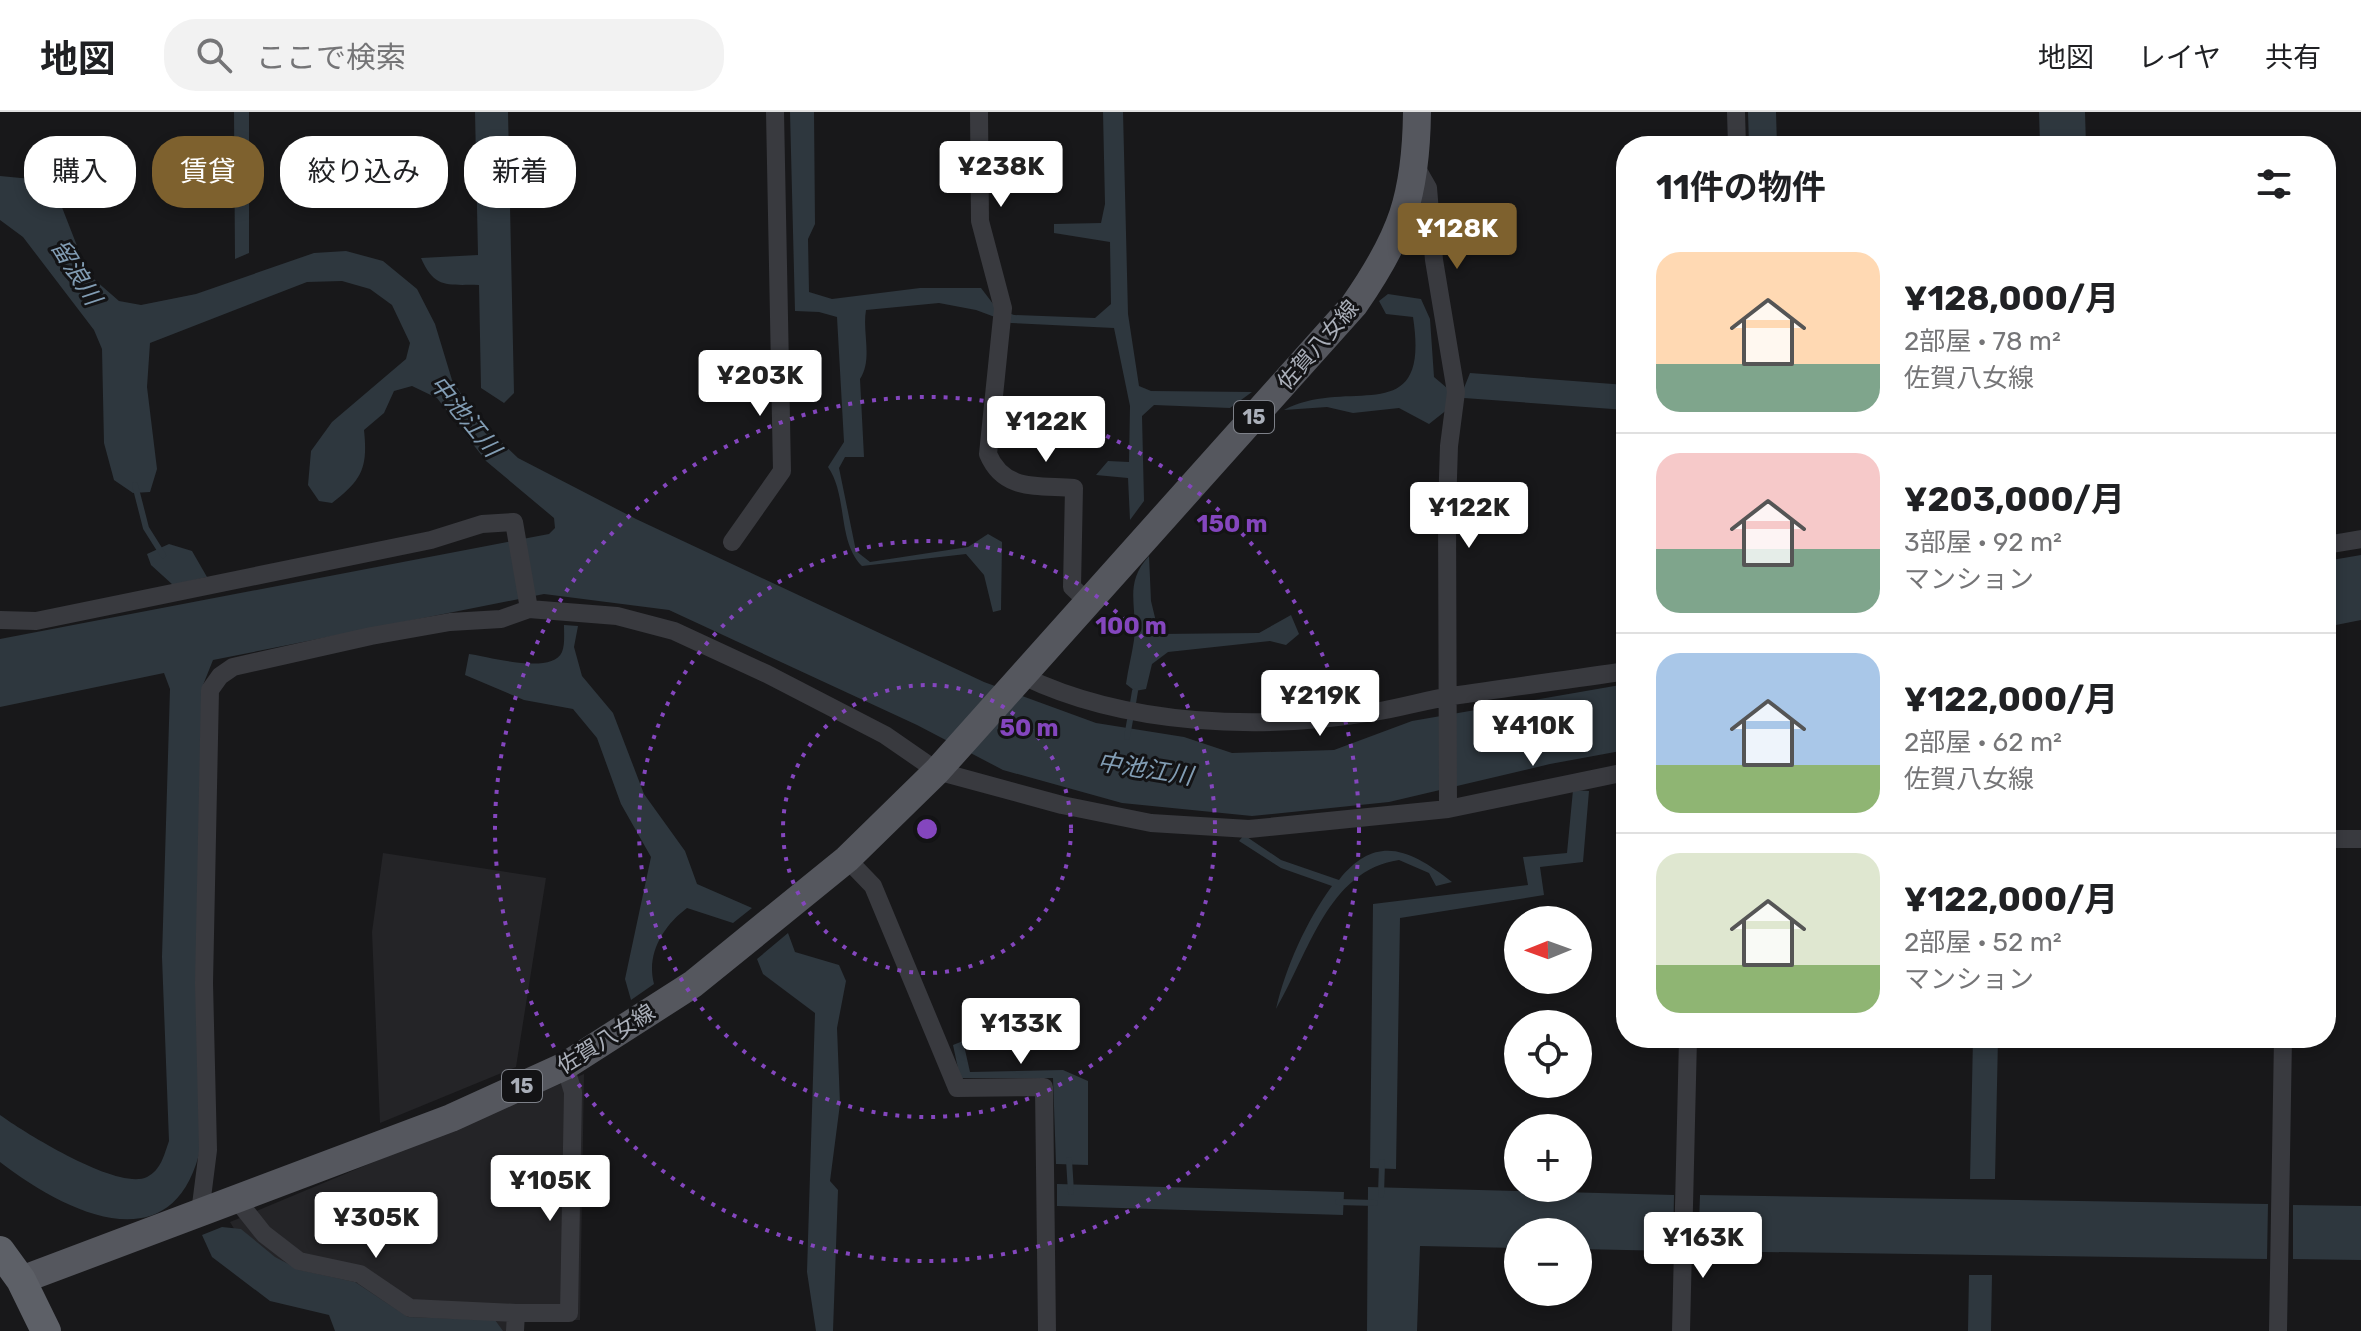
<!DOCTYPE html>
<html lang="ja">
<head>
<meta charset="utf-8">
<style>
  :root { --surface:#fff; --page:#f2f2f2; --text:#202124; --muted:#757577; --line:#e0e0e0; --accent:#7e612e }
  body { margin:0; font-family:Rubik,"Noto Sans JP",sans-serif; background:var(--page); color:var(--text); height:100vh; display:flex; flex-direction:column; font-size:30px; white-space:nowrap }
  * { box-sizing:border-box; margin:0 }
  p { font-size:26px; color:var(--muted) }
  .icon { flex:none; width:44px; height:44px; fill:none; stroke:currentColor; stroke-width:2; stroke-linecap:round; stroke-linejoin:round }
  .map { position:relative; flex:1; overflow:hidden }
  .details { position:absolute; left:1616px; top:24px; width:720px; height:912px; display:flex; flex-direction:column; background:var(--surface); border-radius:32px; box-shadow:0 4px 12px #0003 }
  .details>* { flex:none }
  .guide { position:absolute; left:24px; top:24px; width:760px; height:72px; display:flex; gap:16px }
  .needle { width:52px; rotate:269deg }
  .fabs { position:absolute; left:1504px; top:794px; display:grid; gap:16px }
  .fabs a { display:grid; place-items:center; width:88px; height:88px; border-radius:50%; background:var(--surface); box-shadow:0 4px 12px #0003; font-size:40px }
  .price { position:absolute; translate:-50% -68px; padding:0 18px; border-radius:8px; background:#fff; color:#222; font-size:26px; line-height:52px; filter:drop-shadow(0 2px 4px #0008) }
  .price::after { content:''; position:absolute; left:50%; top:48px; width:24px; height:18px; margin-left:-12px; background:inherit; clip-path:polygon(0 0,100% 0,50% 100%) }
  .price.on { background:var(--accent); color:#fff }
  ul { padding:0; list-style:none }
  li { display:flex; align-items:center; gap:24px; height:200px; padding:0 40px }
  li+li { border-top:2px solid var(--line) }
  li span { display:grid; place-items:center; flex:none; width:224px; height:160px; border-radius:24px; color:#555 }
  li>.icon { margin-inline-start:auto }
  span .icon { width:96px; height:96px; fill:#fffc; stroke-width:1 }
  li b { font-size:34px }
  h2 { display:flex; justify-content:space-between; align-items:center; height:96px; padding:0 40px; font-size:34px }
  .chip { padding:0 28px; border-radius:32px; background:var(--surface); box-shadow:0 4px 12px #0003; font-size:28px; line-height:72px }
  .chip.on { background:var(--accent); color:#fff }
  header { display:flex; align-items:center; gap:48px; box-sizing:border-box; height:112px; padding:0 40px; background:var(--surface); border-bottom:2px solid var(--line) }
  header strong { font-size:38px }
  nav { display:flex; gap:44px; margin-inline-start:auto; font-size:28px }
  .search { width:560px; height:72px; background:var(--page); display:flex; align-items:center; gap:20px; box-sizing:border-box; padding:0 28px; border-radius:32px; color:var(--muted); font-size:30px }
  .map>svg:first-child { display:block }
  .built { fill:#242427 }
  .water { fill:#2e373e }
  .lines { fill:none; stroke-linecap:round; stroke-linejoin:round }
  .stream { stroke:#2e373e; stroke-width:6 }
  .minor { stroke:#393a3f; stroke-width:18 }
  .primary { stroke:#55575e; stroke-width:28 }
  .trunk { stroke:#5d6067; stroke-width:30 }
  .ring { fill:none; stroke:#8446be; stroke-width:4; stroke-dasharray:4 8 }
  .labels { text-anchor:middle; dominant-baseline:central; stroke-width:6; stroke-linejoin:round; paint-order:stroke }
  .shield { fill:#131315; stroke:#7d8088; stroke-width:2 }
  .shield-label { font-size:20px; font-weight:bold; fill:#aaafb9 }
  .street-label { font-size:22px; fill:#aaafb9; stroke:#131315 }
  .water-label { font-size:24px; font-style:italic; fill:#829db4; stroke:#131315 }
  .centre { fill:#8446be; stroke:#131315; stroke-width:4 }
  .ring-label { font-size:24px; text-anchor:middle; font-weight:bold; fill:#8446be; stroke:#131315; stroke-width:6; stroke-linejoin:round; paint-order:stroke }
</style>
</head>
<body>
<header>
<strong>地図</strong>
<div class="search"><svg class="icon" aria-label="search" viewBox="0 0 24 24"><circle cx="10" cy="10" r="6"/><path d="M15 15l6 6"/></svg>ここで検索</div>
<nav><a>地図</a><a>レイヤ</a><a>共有</a></nav>
</header>
<div class="map">
<svg width="2361" height="1219" viewBox="0 0 2361 1219">
  <rect width="100%" height="100%" fill="#18181a"/>
  <path class="built" d="M383,741L546,766L516,955L380,1011L372,820Z
    M584,962L580,1208L523,1209V1219H343L350,1194L267,1171L230,1110Z"/>
  <path class="water" d="M234,0H249V141L235,147Z
    M475,0H508L514,281L504,291L481,276L479,173C448,172 435,178 421,146L478,143Z
    M790,0H814L815,112L808,127L809,180L832,187L920,176H981L997,197L1014,203L1095,206L1111,192L1110,130L1054,121V112L1101,111L1105,92L1103,0H1123L1128,202L1139,274L1151,279L1252,280L1230,296L1154,293L1142,304L1144,389L1130,408L1128,366L1096,363L1108,349L1129,350L1130,294L1114,216L1011,211L976,198L939,191L866,198C862,221 873,247 860,267L864,345H845L839,356L856,439L870,450L968,435L988,422L1002,430L1001,498L993,500L984,463L966,442L862,454C837,429 848,384 828,355L844,330L837,205L819,200L795,199Z
    M1748,0H1776L1777,34H1749Z
    M2039,0H2085L2086,34H2040Z
    M0,64L42,68L56,80L88,162L119,189L141,193L196,182L314,141L346,139L383,149L417,177L435,212L452,268L479,309L518,346L636,407L984,570L1096,611L1184,625L1232,641L1334,638L1412,609L1626,572V638L1550,652L1389,690L1252,704L1122,691L1003,658L917,613L669,498L544,482L213,548L203,573L201,1034C175,1155 66,1101 0,1050V1003C25,1021 118,1079 147,1065C161,1058 164,1043 169,1029L162,845L170,577L164,561L0,595V527L549,422L555,416L554,406L486,349L437,286L412,274L394,279L384,301L364,318C368,356 362,368 332,391L319,389L308,373L311,339L332,310L406,247L410,231L392,193L370,177L342,169L307,170L150,231L147,275L157,357L150,380L133,381L114,368L104,331L102,237L94,218L23,125L0,108Z
    M1388,182L1421,187L1430,207L1434,265L1447,276L1462,281L1470,261L1626,273V298L1464,286L1449,288L1448,297L1429,312L1399,296L1353,301L1327,295L1284,298C1348,263 1431,321 1413,205L1386,202L1379,189Z
    M169,432L192,439L207,465L173,473L151,453L147,442Z
    M2361,443V508L2326,515V449Z
    M1149,444L1151,489L1159,522L1259,521L1291,503L1299,522L1286,533L1270,529L1168,540L1152,552L1146,577L1135,579L1126,572C1128,557 1132,542 1134,528C1138,494 1123,472 1149,444Z
    M564,513L578,514L574,535L582,564L613,601L644,682L685,739L697,772L752,796L733,811L687,796C663,814 646,842 654,872L631,888L625,867L651,745L621,692L597,626L573,597L524,588L465,563L469,542C490,545 552,563 562,540C565,533 564,521 564,513Z
    M1573,678L1589,679L1583,750L1540,755L1544,783L1400,806L1396,1057L1370,1056L1373,792L1528,773L1523,745L1567,741Z
    M1244,723L1281,748L1339,768C1377,720 1412,739 1452,770L1436,774L1429,761L1399,748C1328,758 1308,843 1276,897C1286,854 1306,810 1332,774L1281,756L1239,729Z
    M788,821L795,840L839,853L846,869L837,916L840,992L830,1069L838,1078L833,1219H816L807,1160L815,901L763,862L757,847Z
    M1973,926H1998L1995,1067H1970Z
    M963,929L970,960L1063,958L1088,969V1053L1056,1052L1053,966H960L953,933Z
    M1057,1072L1344,1080L1343,1103L1057,1094Z
    M1368,1075L1674,1083L1673,1139L1578,1137V1120H1518V1136L1420,1134L1417,1219H1367Z
    M1700,1083L2268,1092L2267,1147L1698,1139Z
    M2293,1093L2361,1094V1148L2293,1147Z
    M222,1115L241,1117L275,1145L300,1158L355,1170L408,1205L495,1208L503,1219H335L329,1203L270,1189L212,1145L202,1123Z
    M1969,1163H1992L1991,1219H1968Z"/>
  <g class="lines">
    <path class="stream" d="M135,373L146,416L163,443
      M1133,591L1135,579
      M1127,625L1130,608
      M1069,1048L1071,1080
      M1381,1083L1382,1050
      M1338,1090L1375,1091"/>
    <path class="minor" d="M979,0L980,109L1003,196L988,342C1004,380 1038,373 1074,376L1072,475L1089,491
      M1736,0L1737,34
      M1416,55L1428,76L1434,148L1456,280L1449,334L1447,397L1448,697
      M732,430L782,359L775,0
      M2326,433L2361,427
      M0,508L36,509L431,428L482,412L514,410L529,497
      M1023,564C1126,614 1262,619 1374,600C1400,596 1426,588 1452,584C1510,575 1568,568 1626,559
      M2326,727H2361
      M847,747L873,774L957,976L1044,975L1047,1219
      M236,1087L264,1122L299,1149L360,1162L410,1196L516,1201
      M200,1101L208,1038L204,871L210,578L220,564L233,555L371,524L450,510L501,507L529,497L617,504L674,519L767,562L885,623L937,659L1062,693L1151,711L1249,717L1448,697L1626,660
      M515,1219L516,1201H569L573,980L565,954
      M1681,1219L1688,926
      M2278,1219L2283,926"/>
    <path class="primary" d="M21,1168L451,1006L565,954L693,872L847,747L937,659L1354,193C1402,124 1416,84 1417,0"/>
    <path class="trunk" d="M0,1139L21,1168L46,1219"/>
  </g>
  <g class="ring">
    <circle cx="927" cy="717" r="144"/>
    <circle cx="927" cy="717" r="288"/>
    <circle cx="927" cy="717" r="432"/>
  </g>
  <g class="labels">
    <g class="shield">
      <rect x="1234" y="289" width="40" height="32" rx="6"/>
      <rect x="502" y="958" width="40" height="32" rx="6"/>
    </g>
    <g class="shield-label">
      <text x="1254" y="305">15</text>
      <text x="522" y="974">15</text>
    </g>
    <g class="street-label">
      <text transform="translate(1318 233) rotate(-49)">佐賀八女線</text>
      <text transform="translate(606 927) rotate(-32)">佐賀八女線</text>
    </g>
    <g class="water-label">
      <text transform="translate(76 160) rotate(58)">留浪川</text>
      <text transform="translate(465 304) rotate(51)">中池江川</text>
      <text transform="translate(1145 657) rotate(9)">中池江川</text>
    </g>
  </g>
  <circle cx="927" cy="717" r="12" class="centre"/>
  <g class="ring-label">
    <text x="1232" y="420">150 m</text>
    <text x="1131" y="522">100 m</text>
    <text x="1029" y="624">50 m</text>
  </g>
</svg>
<div class="fabs">
<a><svg class="needle" viewBox="-14 -14 28 28"><path d="M0-13l5 13h-10z" fill="#e53935"/><path d="M0 13l5-13h-10z" fill="#757577"/></svg></a>
<a><svg class="icon" aria-label="locate" viewBox="0 0 24 24"><circle cx="12" cy="12" r="6"/><path d="M12 2v4M12 18v4M2 12h4M18 12h4"/></svg></a>
<a>+</a>
<a>−</a>
</div>
<b class="price" style="left:1001px;top:97px">¥238K</b>
<b class="price on" style="left:1457px;top:159px">¥128K</b>
<b class="price" style="left:760px;top:306px">¥203K</b>
<b class="price" style="left:1046px;top:352px">¥122K</b>
<b class="price" style="left:1469px;top:438px">¥122K</b>
<b class="price" style="left:1320px;top:626px">¥219K</b>
<b class="price" style="left:1533px;top:656px">¥410K</b>
<b class="price" style="left:1021px;top:954px">¥133K</b>
<b class="price" style="left:550px;top:1111px">¥105K</b>
<b class="price" style="left:376px;top:1148px">¥305K</b>
<b class="price" style="left:1703px;top:1168px">¥163K</b>
<div class="guide">
<a class="chip">購入</a>
<a class="chip on">賃貸</a>
<a class="chip">絞り込み</a>
<a class="chip">新着</a>
</div>
<section class="details">
<h2>11件の物件<svg class="icon" aria-label="filters" viewBox="0 0 24 24"><path d="M4 7h16M4 17h16"/><circle cx="9" cy="7" r="2"/><circle cx="15" cy="17" r="2"/></svg></h2>
<ul>
<li><span style="background:linear-gradient(#ffd9b3 70%,#7fa58c 0)"><svg class="icon" aria-label="home" viewBox="0 0 24 24"><path d="M3 11l9-7 9 7M6 9v11h12V9"/></svg></span><div><b>¥128,000/月</b><p>2部屋 · 78 m²</p><p>佐賀八女線</p></div></li>
<li><span style="background:linear-gradient(#f6c9c9 60%,#7fa58c 0)"><svg class="icon" aria-label="home" viewBox="0 0 24 24"><path d="M3 11l9-7 9 7M6 9v11h12V9"/></svg></span><div><b>¥203,000/月</b><p>3部屋 · 92 m²</p><p>マンション</p></div></li>
<li><span style="background:linear-gradient(#a9c7e8 70%,#8fb573 0)"><svg class="icon" aria-label="home" viewBox="0 0 24 24"><path d="M3 11l9-7 9 7M6 9v11h12V9"/></svg></span><div><b>¥122,000/月</b><p>2部屋 · 62 m²</p><p>佐賀八女線</p></div></li>
<li><span style="background:linear-gradient(#dfe7d0 70%,#8fb573 0)"><svg class="icon" aria-label="home" viewBox="0 0 24 24"><path d="M3 11l9-7 9 7M6 9v11h12V9"/></svg></span><div><b>¥122,000/月</b><p>2部屋 · 52 m²</p><p>マンション</p></div></li>
</ul>
</section>
</div>
</body>
</html>
